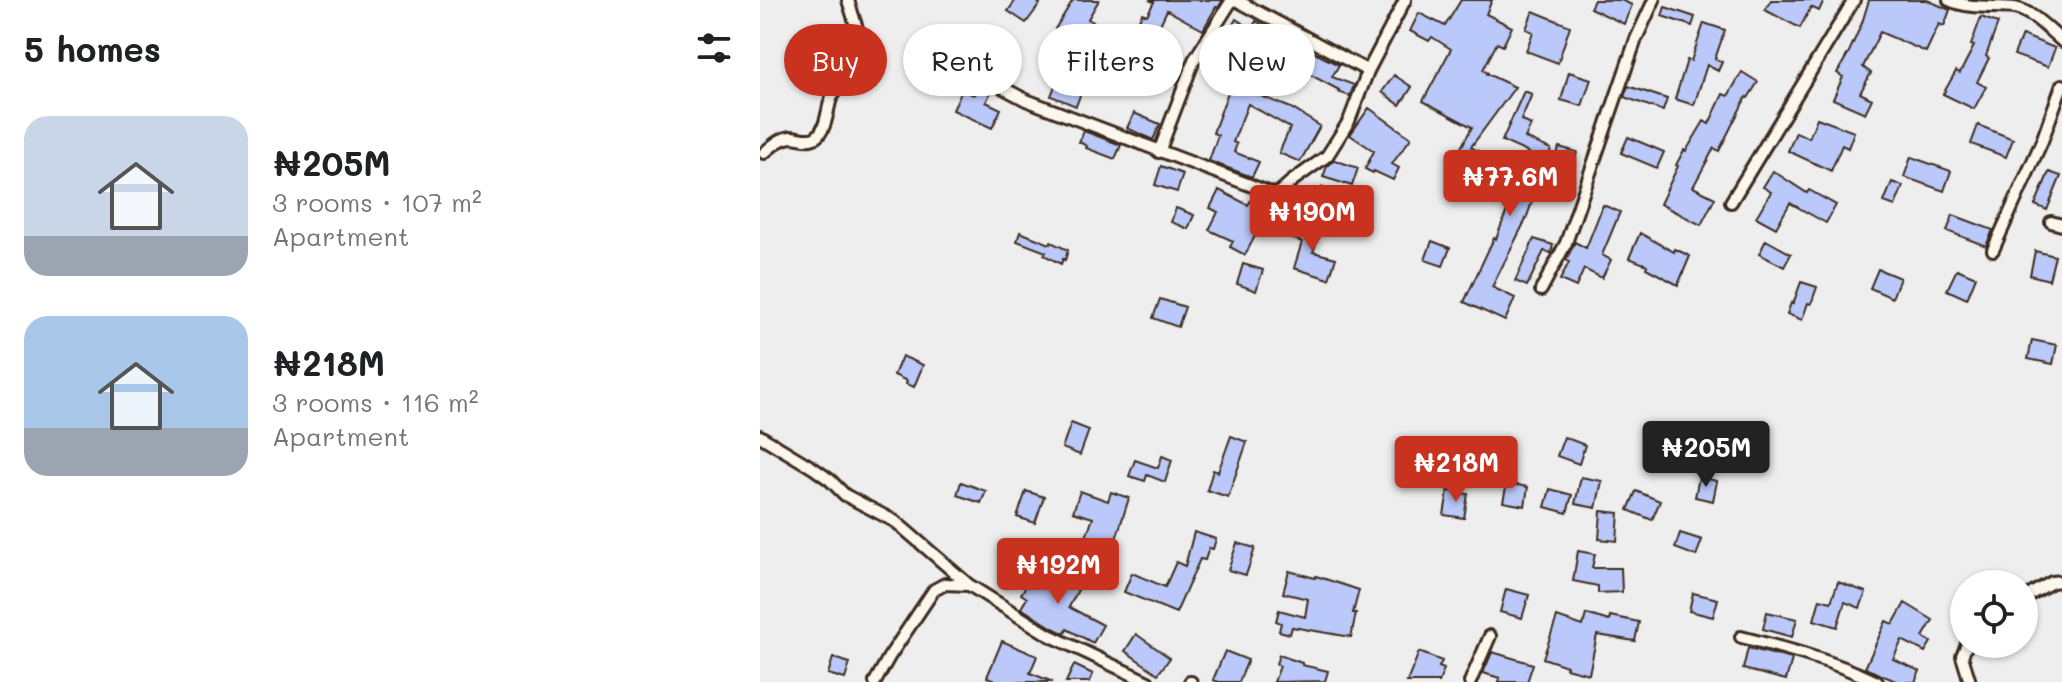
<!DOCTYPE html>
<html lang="en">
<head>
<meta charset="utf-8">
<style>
  :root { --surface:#fff; --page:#f6f6f6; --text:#202124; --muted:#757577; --accent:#c8321e }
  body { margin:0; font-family:Mali,sans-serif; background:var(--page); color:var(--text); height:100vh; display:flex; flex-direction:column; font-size:30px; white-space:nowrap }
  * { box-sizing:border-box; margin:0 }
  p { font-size:26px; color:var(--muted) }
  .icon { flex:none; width:44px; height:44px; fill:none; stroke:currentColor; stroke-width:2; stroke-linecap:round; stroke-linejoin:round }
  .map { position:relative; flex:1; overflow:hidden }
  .details { display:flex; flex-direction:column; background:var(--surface); width:760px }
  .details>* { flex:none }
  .guide { position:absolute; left:24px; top:24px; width:760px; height:72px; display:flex; gap:16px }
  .controls { position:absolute; left:1190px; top:570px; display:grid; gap:16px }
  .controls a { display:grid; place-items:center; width:88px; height:88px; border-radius:50%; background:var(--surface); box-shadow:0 2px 6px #0004; font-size:40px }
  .price { position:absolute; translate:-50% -68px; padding:0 18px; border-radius:8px; background:var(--accent); color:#fff; font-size:26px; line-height:52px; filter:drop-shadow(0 2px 4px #0008) }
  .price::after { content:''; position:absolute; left:50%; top:48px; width:24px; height:18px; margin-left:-12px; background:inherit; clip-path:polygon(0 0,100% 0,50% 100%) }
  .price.on { background:#222; color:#fff }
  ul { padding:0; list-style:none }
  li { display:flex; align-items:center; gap:24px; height:200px; padding:0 24px }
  li span { display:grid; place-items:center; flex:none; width:224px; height:160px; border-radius:24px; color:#555 }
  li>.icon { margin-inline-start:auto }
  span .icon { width:96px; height:96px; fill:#fffc; stroke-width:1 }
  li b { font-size:34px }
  h2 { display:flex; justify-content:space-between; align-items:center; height:96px; padding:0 24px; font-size:34px }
  .pill { padding:0 28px; border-radius:36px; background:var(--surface); box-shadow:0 2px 6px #0004; font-size:28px; line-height:72px }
  .pill.on { background:var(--accent); color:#fff }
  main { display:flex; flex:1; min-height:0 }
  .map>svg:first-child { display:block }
  .building { fill:#bac9f9; stroke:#3b2a1e; stroke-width:2 }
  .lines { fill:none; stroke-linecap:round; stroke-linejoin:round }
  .minor-casing { stroke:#3b2a1e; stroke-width:16 }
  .minor { stroke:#fbf7ec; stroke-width:10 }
</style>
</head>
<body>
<main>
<section class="details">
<h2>5 homes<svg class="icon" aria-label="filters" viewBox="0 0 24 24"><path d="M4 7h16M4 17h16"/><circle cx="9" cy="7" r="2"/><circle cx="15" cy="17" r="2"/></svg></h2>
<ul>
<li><span style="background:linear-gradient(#c9d6e8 75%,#9aa5b1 0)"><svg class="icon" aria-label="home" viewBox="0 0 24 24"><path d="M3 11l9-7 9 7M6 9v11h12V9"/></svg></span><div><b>₦205M</b><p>3 rooms · 107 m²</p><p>Apartment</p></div></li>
<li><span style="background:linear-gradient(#a9c7e8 70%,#9aa5b1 0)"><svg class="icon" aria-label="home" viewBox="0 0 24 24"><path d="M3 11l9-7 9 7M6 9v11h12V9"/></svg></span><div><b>₦218M</b><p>3 rooms · 116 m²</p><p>Apartment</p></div></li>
</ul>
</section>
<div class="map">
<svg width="1302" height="682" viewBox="0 0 1302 682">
  <rect width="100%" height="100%" fill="#eeeeef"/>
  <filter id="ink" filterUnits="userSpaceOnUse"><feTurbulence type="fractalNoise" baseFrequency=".0125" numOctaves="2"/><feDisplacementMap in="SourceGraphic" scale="16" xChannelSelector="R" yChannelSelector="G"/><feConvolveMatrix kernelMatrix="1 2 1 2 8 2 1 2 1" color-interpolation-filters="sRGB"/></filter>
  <g filter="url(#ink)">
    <path class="building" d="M256,0H275L280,4L266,23L248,11Z
      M313,0H339L328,19L349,31L344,40L328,31L318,46L303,37L304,35L295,29Z
      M389,0H463L458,8L456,7L443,30L407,10L386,54L405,65L396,81L366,64L379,40L375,39L379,31L375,29L382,13L387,15L394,2Z
      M701,0H732L726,14L752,27L743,46L737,43L723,70L728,73L727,74L755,87L711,147L741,164L734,178L696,157L712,127L663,101L691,49L672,37L669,41L650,31L659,13L685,26Z
      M834,0H861L872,5L864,24L830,8Z
      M1011,0H1064L1059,11L1051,7L1040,28L1005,10Z
      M1109,0H1167L1190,10L1184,26L1179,24L1166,52L1120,32L1103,67L1111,73L1100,93L1112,99L1105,113L1073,99L1083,77L1077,73L1089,52L1102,23Z
      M905,7L935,17L932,26L902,16Z
      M773,11L810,26L798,63L766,51L773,32L766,29Z
      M1221,17L1238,23L1226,56L1229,58L1217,82L1226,87L1214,109L1183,94L1196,71L1200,73L1214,46L1211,45Z
      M476,19L490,28L478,49L506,67L499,78L472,61L463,80L445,72L459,40L463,42Z
      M496,21L513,31L507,43L489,33Z
      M944,23L965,30L955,59L962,62L958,71L947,65L934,105L915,99L927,60L931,61Z
      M1262,35L1295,48L1288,67L1254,55Z
      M529,40L579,65L572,77L594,85L590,96L578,92L579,90L536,67L535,69L519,61Z
      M809,72L831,79L822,106L801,100Z
      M982,72L998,82L988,98L986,97L959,151L954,148L933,187L955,198L941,225L900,204L918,166L916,165L924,150L926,151L944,121L949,124L963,94L968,96Z
      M634,75L652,87L640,105L622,92Z
      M298,78L323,88L316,106L291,96Z
      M471,84L531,108L560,126L540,162L519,153L530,128L488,104L473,142L477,144L474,152L499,162L492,177L449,161L458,135L453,133Z
      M868,86L907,99L903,111L864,97Z
      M217,88L230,94L226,102L241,109L232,128L193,110L202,90L214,95Z
      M764,91L772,94L761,120L771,125L765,138L791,149L766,219L732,287L755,298L745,321L704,302L734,238L736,239L769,153L742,141Z
      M609,108L651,138L632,164L639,168L633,180L614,171L613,173L605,169L614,151L590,135Z
      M374,113L400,124L393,140L367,128Z
      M1057,118L1094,132L1088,148L1082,145L1071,171L1028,151L1036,132L1049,138Z
      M1218,125L1253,139L1246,157L1211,144Z
      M324,131L361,145L355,159L326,148L327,146L319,142Z
      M868,137L904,152L897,168L861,153Z
      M799,147L817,152L815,161L809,159V161L796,158Z
      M1151,157L1191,171L1184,191L1144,177Z
      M574,160L598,168L592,186L563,177L567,166Z
      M401,166L423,174L417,192L395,185Z
      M1013,171L1047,193L1049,190L1076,205L1066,223L1030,203L1016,228L996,217L1011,192L1003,187Z
      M1289,172L1301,176L1287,210L1275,205Z
      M1132,182L1143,186L1135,206L1124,202Z
      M562,187L585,201L575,216L552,203Z
      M459,190L488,205L491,200L512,210L504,226L501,225L485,255L470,247L473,241L449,230L458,212L450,208Z
      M843,205L860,212L842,255L851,260L842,278L824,269L816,287L800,280L809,262L806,260L815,242L826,248Z
      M416,208L434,215L428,229L411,222Z
      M1193,215L1233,230L1226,246L1187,231Z
      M541,221L562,229L553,252L576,258L569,279L534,268L542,242L534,239Z
      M260,232L290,244L291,242L308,250L305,260L303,259L301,264L284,255L286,252L257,241Z
      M880,233L914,252L915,249L930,256L918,285L886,268L887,265L869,258Z
      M774,239L793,245L791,253L784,251L767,286L755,281Z
      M1006,240L1031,254L1024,267L999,254Z
      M672,241L690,248L683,266L665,260Z
      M1275,251L1295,256L1289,280L1270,275Z
      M483,264L503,270L496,291L477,284Z
      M1118,269L1140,278L1132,298L1110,288Z
      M1197,269L1216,277L1207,299L1187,290Z
      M1041,282L1057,287L1051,304L1048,303L1042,320L1027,314L1031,303L1033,304Z
      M400,299L425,307L418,327L393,318Z
      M1272,340L1297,345L1293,364L1268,359Z
      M142,356L163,365L154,387L146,384L147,381L134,375Z
      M311,423L329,430L320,455L302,448Z
      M471,436L487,442L468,497L447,490L453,470L458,472Z
      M804,437L825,445L819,464L797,456Z
      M402,456L412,460L405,482L387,475L385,481L369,476L375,460L398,468Z
      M821,477L842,481L836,508L815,504Z
      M939,477L957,481L953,501L935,497Z
      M201,482L226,491L221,503L197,495Z
      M747,483L768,487L765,506L743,502Z
      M790,489L812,495L807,513L785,507Z
      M266,491L284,497L275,523L257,517Z
      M320,491L348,501L351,492L369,498L351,555L323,545L333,518L313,512Z
      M688,491L708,494L704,518L684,515Z
      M876,491L900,501L892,520L868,510Z
      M841,511L859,513L857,541L839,539Z
      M434,532L456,539L453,549L449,548L445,560L440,559L416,613L364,592L372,573L405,587L416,562L425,566Z
      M920,533L942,540L936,556L915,548Z
      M477,543L495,548L486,575L468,570Z
      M818,551L835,554L832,568H861L862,592L838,593V586L813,581Z
      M278,568L318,590L309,607L343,625L333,643L307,629L305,634L293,628L261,608L267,598L261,594L266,586L268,587Z
      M529,571L555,578L556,576L599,590L593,613H596L591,637L532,627L530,634L519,631L521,623L516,621L519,610L545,617L548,599L523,593Z
      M1078,582L1106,592L1100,608L1085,602L1077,627L1054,620L1060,599L1071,602Z
      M746,589L769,595L762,618L740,612Z
      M933,593L958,599L953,617L929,611Z
      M1145,603L1173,620L1163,637L1171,642L1165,652L1142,640L1133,659L1160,671L1155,682H1138L1105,668L1126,621L1133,624Z
      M1007,612L1037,619L1032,637L1003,629Z
      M826,614L849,621L850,616L879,622L875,641L837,635L829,674L806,668L807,666L783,658L797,617L823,626Z
      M376,634L410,658L398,674L365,651Z
      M242,641L277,656L270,673L293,682H240L227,677Z
      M988,648L1032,659L1026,680L983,669Z
      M465,651L488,660L479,682H459L453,680Z
      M659,652L682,661L679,667L684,669L679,682H647Z
      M732,652L773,664L767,682H739L740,678L723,673Z
      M519,655L542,663V665L568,671L565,681L514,682L520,666L516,664Z
      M73,658L90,663L85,679L68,674Z
      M314,665L333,674L329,682H306Z"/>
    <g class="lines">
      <defs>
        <path id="minor" d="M476,0L608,71
          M1189,0C1208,9 1233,6 1254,8C1272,11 1289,30 1302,41
          M230,81L266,100L516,195L532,181L567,156L589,121L608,71L645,0
          M399,152L434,60L472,0
          M4,153C12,146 20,138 31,137C39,137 49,142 56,137C66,130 67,112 70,102C77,81 92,65 100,45L99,35L88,0
          M971,202L1094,0
          M1291,222L1302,225
          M1233,250L1282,141L1302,85
          M781,290L806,243L876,39L894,0
          M0,436L53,468L70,480L85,495L136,522L209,585L289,635L388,682
          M1264,598L1292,582L1302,581
          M981,637C1028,649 1073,661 1117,682
          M1207,644L1202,656L1210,682
          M115,682L129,657L174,590L185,584L209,585
          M430,682H431
          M710,682L730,636"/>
      </defs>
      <use href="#minor" class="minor-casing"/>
      <use href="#minor" class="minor"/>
    </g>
  </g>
</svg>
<div class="controls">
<a><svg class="icon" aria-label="locate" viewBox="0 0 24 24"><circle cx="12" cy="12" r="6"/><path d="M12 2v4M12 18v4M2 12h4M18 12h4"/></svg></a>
</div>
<b class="price" style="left:750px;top:218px">₦77.6M</b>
<b class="price" style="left:552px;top:253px">₦190M</b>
<b class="price on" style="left:946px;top:489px">₦205M</b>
<b class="price" style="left:696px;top:504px">₦218M</b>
<b class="price" style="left:298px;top:606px">₦192M</b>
<div class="guide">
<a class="pill on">Buy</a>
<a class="pill">Rent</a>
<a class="pill">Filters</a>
<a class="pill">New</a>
</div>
</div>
</main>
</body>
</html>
